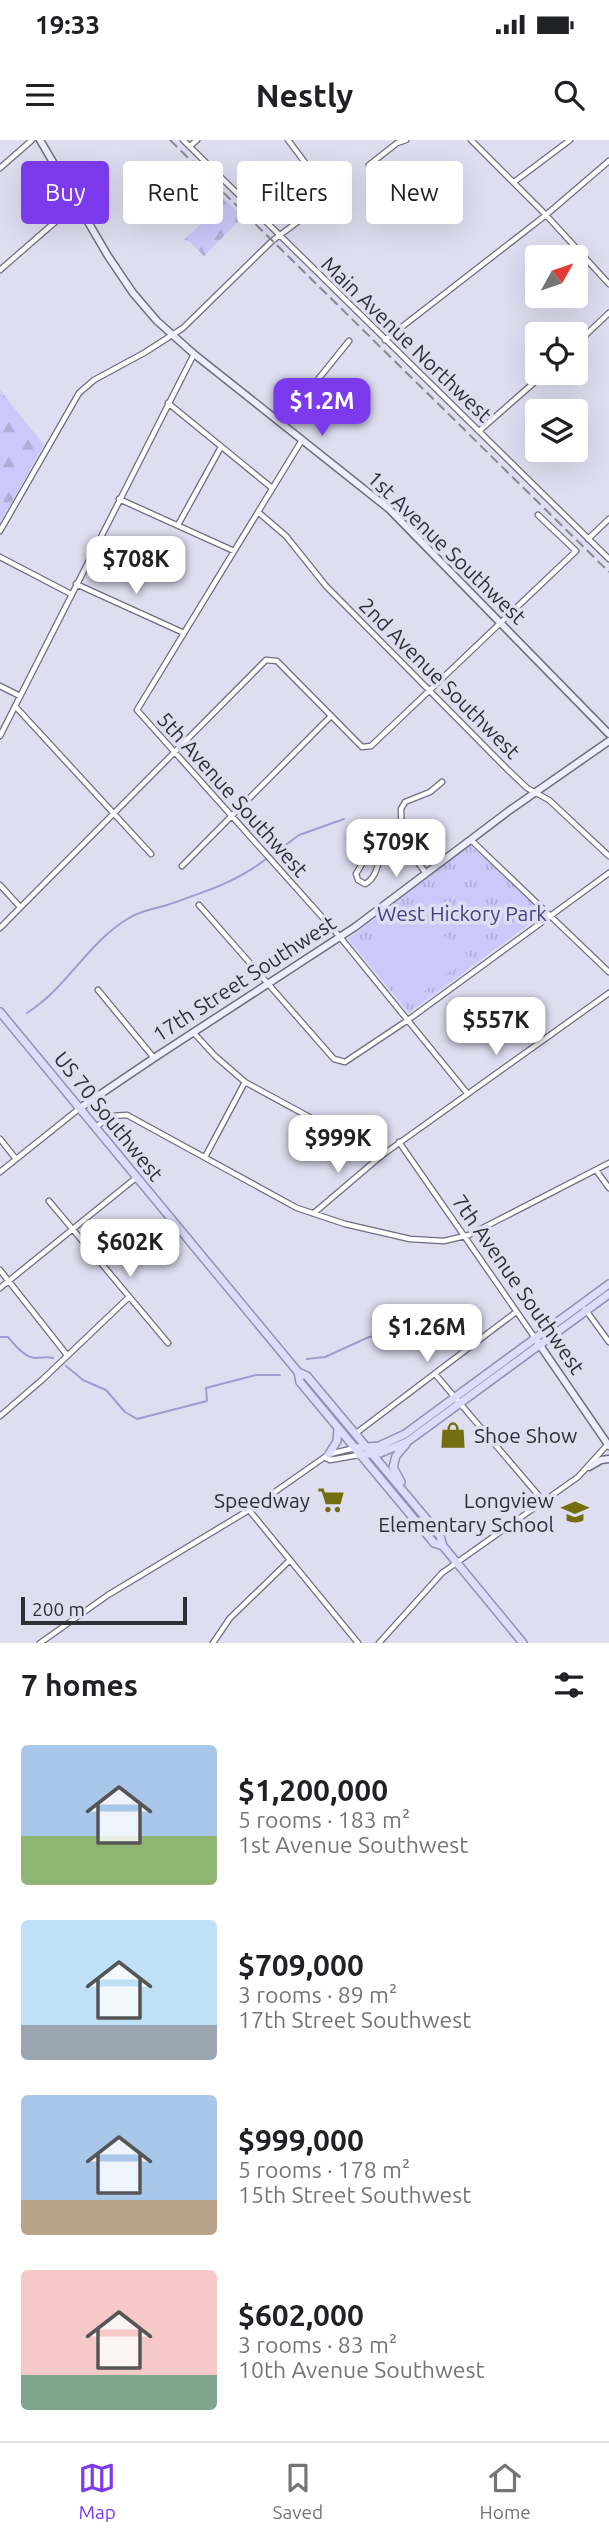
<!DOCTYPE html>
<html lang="en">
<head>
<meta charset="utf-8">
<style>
  :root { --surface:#fff; --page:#f6f6f6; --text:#202124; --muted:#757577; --line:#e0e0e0; --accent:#7c3aed }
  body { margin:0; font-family:Ubuntu,sans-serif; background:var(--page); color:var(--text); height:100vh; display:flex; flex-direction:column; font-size:26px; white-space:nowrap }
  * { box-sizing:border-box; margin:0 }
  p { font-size:23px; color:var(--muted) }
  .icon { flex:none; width:38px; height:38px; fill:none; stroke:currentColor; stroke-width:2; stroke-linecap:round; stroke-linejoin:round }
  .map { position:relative; height:1503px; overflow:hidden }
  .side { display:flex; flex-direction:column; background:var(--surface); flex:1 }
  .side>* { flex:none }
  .guide { position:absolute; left:21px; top:21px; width:567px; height:63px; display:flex; gap:14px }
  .needle { width:46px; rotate:50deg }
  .controls { position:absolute; left:525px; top:105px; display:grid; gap:14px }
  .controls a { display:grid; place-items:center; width:63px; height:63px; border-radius:7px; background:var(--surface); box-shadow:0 7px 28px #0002; font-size:35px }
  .scale { position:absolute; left:21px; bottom:18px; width:166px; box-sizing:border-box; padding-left:7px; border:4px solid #2f2f36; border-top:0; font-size:19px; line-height:24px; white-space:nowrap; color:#2f2f36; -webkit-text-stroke:5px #dfdef1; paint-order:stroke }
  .price { position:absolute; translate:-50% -60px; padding:0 16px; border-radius:14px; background:#fff; color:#222; font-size:23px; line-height:46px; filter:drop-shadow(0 2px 4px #0008) }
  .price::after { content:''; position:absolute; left:50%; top:42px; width:21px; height:16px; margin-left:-10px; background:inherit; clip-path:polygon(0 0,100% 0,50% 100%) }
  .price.on { background:var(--accent); color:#fff }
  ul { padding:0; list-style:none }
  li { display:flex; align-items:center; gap:21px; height:175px; padding:0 21px }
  li span { display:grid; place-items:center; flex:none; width:196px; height:140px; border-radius:7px; color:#555 }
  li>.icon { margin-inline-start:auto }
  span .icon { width:84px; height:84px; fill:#fffc; stroke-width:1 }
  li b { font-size:30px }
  h2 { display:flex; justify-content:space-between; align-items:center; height:84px; padding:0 21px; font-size:30px }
  .chip { padding:0 24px; border-radius:7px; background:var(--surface); box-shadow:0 7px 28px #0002; font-size:24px; line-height:63px }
  .chip.on { background:var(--accent); color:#fff }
  .status { display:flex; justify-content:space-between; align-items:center; height:49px; padding:0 35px; background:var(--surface); direction:ltr }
  .status svg { height:19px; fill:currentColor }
  header { display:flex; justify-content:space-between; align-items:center; height:91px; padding:0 21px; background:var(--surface); font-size:32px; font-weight:600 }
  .tab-bar { display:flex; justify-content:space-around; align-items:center; height:98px; border-top:2px solid var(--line); background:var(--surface); font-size:19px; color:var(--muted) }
  .tab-bar a { display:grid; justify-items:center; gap:4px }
  .tab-bar .on { color:var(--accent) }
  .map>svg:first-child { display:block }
  .forest { fill:url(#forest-firs) }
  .park { fill:url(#park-tufts) }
  .garden { fill:#ccc9fa }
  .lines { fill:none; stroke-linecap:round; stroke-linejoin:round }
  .stream { stroke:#9f9cd1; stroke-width:2 }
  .street-casing { stroke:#6e6d7e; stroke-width:7 }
  .secondary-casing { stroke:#6e6d7e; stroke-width:9 }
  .primary-casing { stroke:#9290b4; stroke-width:10 }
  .street { stroke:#fff; stroke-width:4.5 }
  .secondary { stroke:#eeedfd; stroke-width:6 }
  .primary { stroke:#dddcfb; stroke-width:7 }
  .rail { stroke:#888895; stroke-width:2; stroke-dasharray:10 5; stroke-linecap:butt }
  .labels { text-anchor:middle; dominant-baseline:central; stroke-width:7; stroke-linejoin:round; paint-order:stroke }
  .street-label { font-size:21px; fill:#2f2f36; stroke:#dfdef1 }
  .park-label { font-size:21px; fill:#494082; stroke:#dfdef1 }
  .poi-label { font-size:21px; fill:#2f2f36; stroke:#dfdef1; text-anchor:end }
</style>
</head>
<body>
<div class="status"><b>19:33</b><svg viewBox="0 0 49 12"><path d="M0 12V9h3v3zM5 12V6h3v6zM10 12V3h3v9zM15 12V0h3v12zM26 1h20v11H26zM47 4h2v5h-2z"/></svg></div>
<header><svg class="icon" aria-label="menu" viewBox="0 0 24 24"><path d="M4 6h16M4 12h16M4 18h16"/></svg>Nestly<svg class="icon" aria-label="search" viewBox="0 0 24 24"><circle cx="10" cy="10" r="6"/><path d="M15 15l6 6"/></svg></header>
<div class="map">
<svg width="609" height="1503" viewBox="0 0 609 1503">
  <defs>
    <pattern id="forest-firs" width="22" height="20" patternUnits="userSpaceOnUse" patternTransform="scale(1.75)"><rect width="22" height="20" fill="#ccc9fa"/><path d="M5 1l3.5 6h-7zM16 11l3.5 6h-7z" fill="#b0add7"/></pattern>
    <pattern id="park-tufts" width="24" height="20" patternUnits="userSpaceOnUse" patternTransform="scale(1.75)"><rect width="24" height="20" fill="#ccc9fa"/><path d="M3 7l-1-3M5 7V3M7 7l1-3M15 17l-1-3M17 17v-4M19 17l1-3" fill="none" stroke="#b0add7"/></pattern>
  </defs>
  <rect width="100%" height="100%" fill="#dfdef1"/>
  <path class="forest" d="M204,39L243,77L204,116L189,101L184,100L210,75V69L205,62L192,64L172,75L169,73Z
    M0,250L44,305L0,383Z"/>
  <path class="park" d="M470,705L544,773L409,873L348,799Z"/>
  <path class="garden" d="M407,785C433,787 451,797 468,816L413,861L406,860L362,807L379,793Z"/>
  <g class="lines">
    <path class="stream" d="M271,716L299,695L344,679
      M27,873C67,848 88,802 129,778C142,770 156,769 170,764C204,752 237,742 266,719
      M0,1197H8C15,1205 24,1217 35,1218C42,1218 46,1216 53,1218
      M307,1219L325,1217L369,1197L394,1192L434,1202H458
      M66,1226L83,1240L106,1250L125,1272L137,1279L207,1261L206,1248L256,1235H280"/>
    <defs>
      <path id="street" d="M183,0L609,419
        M471,0L546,75L609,144
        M190,6L197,0
        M369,25L397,3L406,0
        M0,28L32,0
        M514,42L570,0
        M0,130L77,63
        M385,200L546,75L609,21
        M576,204L609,173
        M168,263L272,348
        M282,284L349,201
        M479,291L545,233
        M302,300L137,570L340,797L467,953
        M119,359L234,411
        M258,372L286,396L326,446L508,630L527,648L549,660L609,716
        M178,385L221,307
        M0,391L79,253L94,240L144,213L183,188L272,101L331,57L288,0
        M588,399L609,379
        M0,417L71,454
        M76,444L184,493
        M0,546L20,556
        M15,566L151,714
        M0,596L194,214
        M471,700L609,832
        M382,711C378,722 377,738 365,744L358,740L356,734L369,712L408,711
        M182,726L331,576
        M426,733L402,702L401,669L405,662L430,652L442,642
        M0,745L20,767
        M199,765L334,919L345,922L408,880L609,733
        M0,788L266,520L277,521L362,607L371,606L576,411L538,375
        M98,850L154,918
        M193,892L215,916L245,942L381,1016
        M96,987L111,976L127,975L297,1068L345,1084L410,1099L444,1101L469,1095L609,1023
        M0,999L16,1019
        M399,1002L535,1198
        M205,1017L245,942
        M596,1030L609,1048
        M0,1032L80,968
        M49,1061L168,1203
        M314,1073L381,1016L609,853
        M0,1130L67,1215
        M0,1148L137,1037
        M585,1169L609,1202
        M435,1234L545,1363
        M0,1276L43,1239L129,1157
        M355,1294L516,1172
        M326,1318L330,1320L359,1315
        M249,1370L358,1503
        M40,1503L108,1455L249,1370L329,1314L355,1308
        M213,1503L230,1478L290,1420
        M379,1503L442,1433L578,1337L608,1304"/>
      <path id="secondary" d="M40,0L108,116L133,153L157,181L194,214L389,369L609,594
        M80,968L154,918L355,787L510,670L609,601
        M537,1201L609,1306
        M589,1327L601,1320L609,1319"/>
      <path id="primary" d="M0,872L298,1232L307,1236L429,1382L440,1396L443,1406L523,1503
        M298,1232L300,1242L434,1403L443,1406
        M355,1308L379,1306L405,1294L609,1144
        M329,1314L337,1301L338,1288
        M360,1315L380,1313L407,1302L609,1154
        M401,1342L393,1327L396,1316L406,1304"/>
    </defs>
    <use href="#street" class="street-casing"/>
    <use href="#secondary" class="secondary-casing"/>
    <use href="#primary" class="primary-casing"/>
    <use href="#street" class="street"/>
    <use href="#secondary" class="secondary"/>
    <use href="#primary" class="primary"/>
    <path class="rail" d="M170,0L609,432"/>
  </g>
  <defs>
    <symbol id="shop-bare" viewBox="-9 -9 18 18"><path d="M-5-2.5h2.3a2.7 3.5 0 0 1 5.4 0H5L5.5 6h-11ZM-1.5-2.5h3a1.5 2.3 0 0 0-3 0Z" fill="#736f10" stroke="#dfdef1" stroke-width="2.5" paint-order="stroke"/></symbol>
    <symbol id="supermarket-bare" viewBox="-9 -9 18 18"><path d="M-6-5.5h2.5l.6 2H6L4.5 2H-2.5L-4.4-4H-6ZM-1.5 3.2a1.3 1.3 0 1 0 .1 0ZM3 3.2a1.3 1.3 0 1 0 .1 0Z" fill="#736f10" stroke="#dfdef1" stroke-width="2.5" paint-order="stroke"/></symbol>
    <symbol id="school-bare" viewBox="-9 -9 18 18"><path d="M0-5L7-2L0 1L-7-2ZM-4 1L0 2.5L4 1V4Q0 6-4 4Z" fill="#736f10" stroke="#dfdef1" stroke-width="2.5" paint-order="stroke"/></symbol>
  </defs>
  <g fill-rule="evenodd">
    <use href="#shop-bare" x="434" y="1276" width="38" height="38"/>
    <use href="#supermarket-bare" x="312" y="1341" width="38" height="38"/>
    <use href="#school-bare" x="556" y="1353" width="38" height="38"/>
  </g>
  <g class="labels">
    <g class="street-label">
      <text transform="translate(407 199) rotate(44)">Main Avenue Northwest</text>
      <text transform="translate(447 407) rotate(44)">1st Avenue Southwest</text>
      <text transform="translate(440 538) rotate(45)">2nd Avenue Southwest</text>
      <text transform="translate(233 654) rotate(48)">5th Avenue Southwest</text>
      <text transform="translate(244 838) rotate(-33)">17th Street Southwest</text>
      <text transform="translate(109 976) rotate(51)">US 70 Southwest</text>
      <text transform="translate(519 1144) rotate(55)">7th Avenue Southwest</text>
    </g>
    <g class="park-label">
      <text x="462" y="773">West Hickory Park</text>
    </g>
    <g class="poi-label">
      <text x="474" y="1295" text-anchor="start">Shoe Show</text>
      <text x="310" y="1360">Speedway</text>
      <text x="554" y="1360">Longview<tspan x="554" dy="24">Elementary School</tspan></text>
    </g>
  </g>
</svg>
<div class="controls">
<a><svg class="needle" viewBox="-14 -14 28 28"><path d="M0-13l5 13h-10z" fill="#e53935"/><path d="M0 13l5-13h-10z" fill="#757577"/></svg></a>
<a><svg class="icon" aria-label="locate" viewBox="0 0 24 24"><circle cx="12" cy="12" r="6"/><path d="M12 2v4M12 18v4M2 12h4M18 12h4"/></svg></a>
<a><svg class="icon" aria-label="layers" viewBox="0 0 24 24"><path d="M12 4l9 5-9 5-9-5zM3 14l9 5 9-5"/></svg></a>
</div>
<div class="scale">200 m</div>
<b class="price on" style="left:322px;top:298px">$1.2M</b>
<b class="price" style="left:136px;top:456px">$708K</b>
<b class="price" style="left:396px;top:739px">$709K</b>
<b class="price" style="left:496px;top:917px">$557K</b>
<b class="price" style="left:338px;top:1035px">$999K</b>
<b class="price" style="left:130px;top:1139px">$602K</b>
<b class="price" style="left:427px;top:1224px">$1.26M</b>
<div class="guide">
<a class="chip on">Buy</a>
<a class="chip">Rent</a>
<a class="chip">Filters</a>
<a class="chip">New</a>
</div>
</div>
<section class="side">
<h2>7 homes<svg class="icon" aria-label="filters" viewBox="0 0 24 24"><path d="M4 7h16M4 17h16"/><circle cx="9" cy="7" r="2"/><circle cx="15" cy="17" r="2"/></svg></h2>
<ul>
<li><span style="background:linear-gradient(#a9c7e8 65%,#8fb573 0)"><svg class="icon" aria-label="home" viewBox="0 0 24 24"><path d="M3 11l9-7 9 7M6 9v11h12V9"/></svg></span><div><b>$1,200,000</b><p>5 rooms · 183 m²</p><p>1st Avenue Southwest</p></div></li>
<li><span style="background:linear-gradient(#bfe0f5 75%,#9aa5b1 0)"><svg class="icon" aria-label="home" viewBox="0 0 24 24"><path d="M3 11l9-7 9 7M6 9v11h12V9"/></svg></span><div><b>$709,000</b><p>3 rooms · 89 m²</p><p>17th Street Southwest</p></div></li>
<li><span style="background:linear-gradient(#a9c7e8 75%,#b9a48a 0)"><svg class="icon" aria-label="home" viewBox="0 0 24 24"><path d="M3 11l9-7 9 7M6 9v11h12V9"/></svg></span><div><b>$999,000</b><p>5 rooms · 178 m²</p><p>15th Street Southwest</p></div></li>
<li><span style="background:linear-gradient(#f6c9c9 75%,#7fa58c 0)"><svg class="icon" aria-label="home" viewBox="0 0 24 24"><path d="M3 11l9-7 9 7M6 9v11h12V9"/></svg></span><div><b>$602,000</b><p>3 rooms · 83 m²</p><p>10th Avenue Southwest</p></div></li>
</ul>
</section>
<nav class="tab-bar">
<a class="on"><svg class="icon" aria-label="map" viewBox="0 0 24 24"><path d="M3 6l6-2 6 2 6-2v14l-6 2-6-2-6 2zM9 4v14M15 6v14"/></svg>Map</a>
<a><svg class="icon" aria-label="saved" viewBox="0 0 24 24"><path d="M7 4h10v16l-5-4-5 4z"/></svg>Saved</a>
<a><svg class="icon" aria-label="home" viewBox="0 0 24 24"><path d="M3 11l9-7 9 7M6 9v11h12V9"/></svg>Home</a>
</nav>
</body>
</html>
